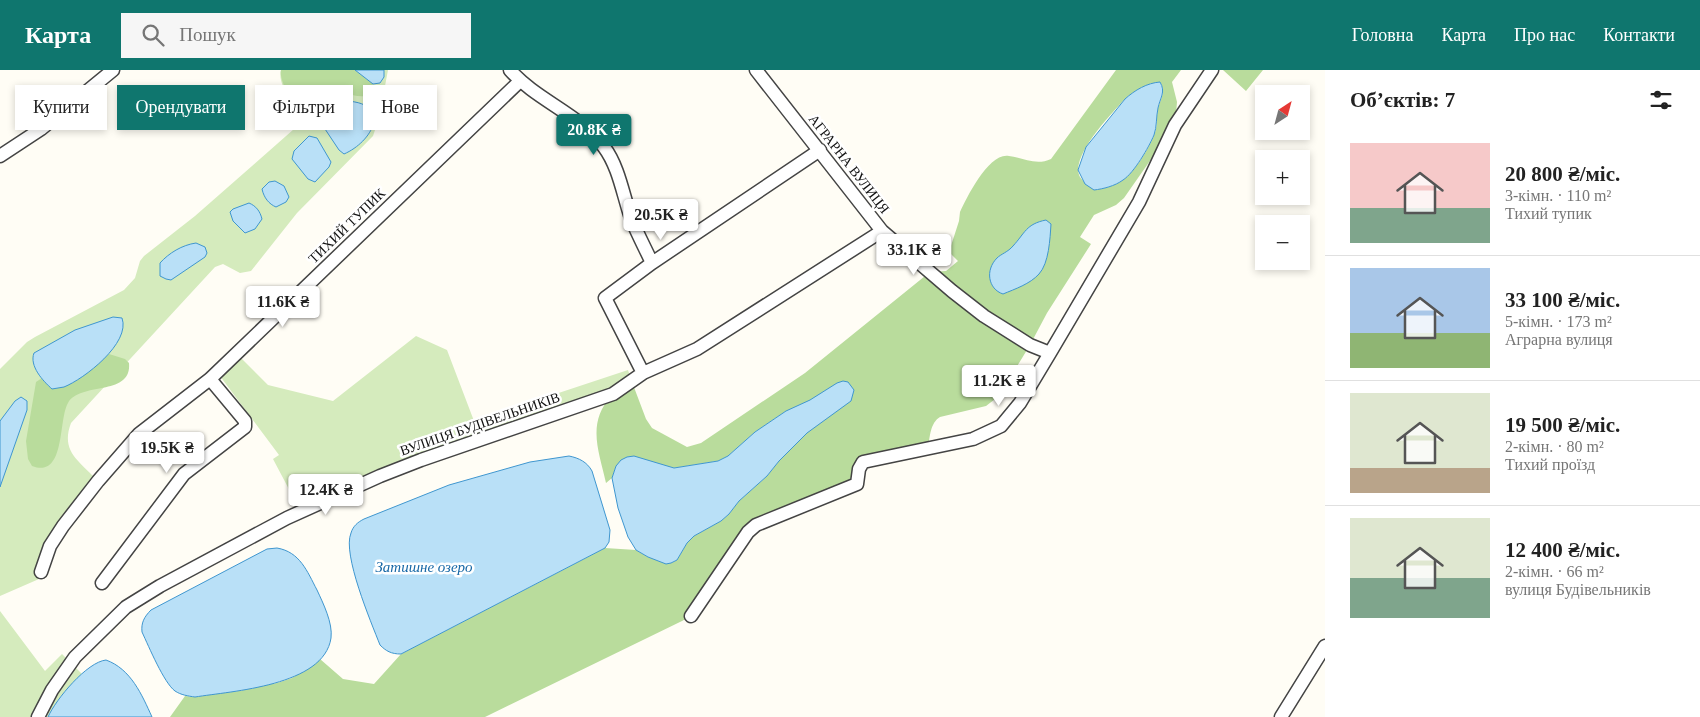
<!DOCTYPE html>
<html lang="uk">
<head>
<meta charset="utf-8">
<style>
  :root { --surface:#fff; --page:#f6f6f6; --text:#222; --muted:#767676; --line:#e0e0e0; --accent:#0f766e }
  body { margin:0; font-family:Georgia,serif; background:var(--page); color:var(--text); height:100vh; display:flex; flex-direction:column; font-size:19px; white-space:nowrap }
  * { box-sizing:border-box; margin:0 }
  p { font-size:16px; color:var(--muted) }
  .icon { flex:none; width:28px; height:28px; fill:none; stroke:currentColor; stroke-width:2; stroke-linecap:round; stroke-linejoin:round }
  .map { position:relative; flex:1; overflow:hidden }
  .panel { display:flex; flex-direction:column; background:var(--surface); width:375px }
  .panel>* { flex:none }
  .guide { position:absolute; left:15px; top:15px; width:475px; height:45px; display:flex; gap:10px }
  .needle { width:32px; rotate:36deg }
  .tools { position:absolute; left:1255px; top:15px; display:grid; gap:10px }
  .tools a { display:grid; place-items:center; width:55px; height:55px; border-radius:0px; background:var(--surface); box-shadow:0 2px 8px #0003; font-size:25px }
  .price { position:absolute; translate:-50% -42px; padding:0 11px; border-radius:5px; background:#fff; color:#222; font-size:16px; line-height:32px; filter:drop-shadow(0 1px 2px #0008) }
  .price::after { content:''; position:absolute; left:50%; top:30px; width:15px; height:11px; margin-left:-8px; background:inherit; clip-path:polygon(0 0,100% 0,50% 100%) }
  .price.active { background:var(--accent); color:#fff }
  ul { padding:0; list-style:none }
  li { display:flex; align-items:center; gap:15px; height:125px; padding:0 25px }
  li+li { border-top:1px solid var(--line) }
  li span { display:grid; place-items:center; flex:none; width:140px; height:100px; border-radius:0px; color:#555 }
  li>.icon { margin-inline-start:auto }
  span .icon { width:60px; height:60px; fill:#fffc; stroke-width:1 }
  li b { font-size:21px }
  h2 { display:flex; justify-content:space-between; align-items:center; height:60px; padding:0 25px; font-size:21px }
  .tag { padding:0 18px; border-radius:0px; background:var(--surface); box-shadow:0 2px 8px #0003; font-size:18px; line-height:45px }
  .tag.active { background:var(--accent); color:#fff }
  header { display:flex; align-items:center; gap:30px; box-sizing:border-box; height:70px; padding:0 25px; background:var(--accent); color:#fff }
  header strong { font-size:24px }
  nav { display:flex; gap:28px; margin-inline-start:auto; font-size:18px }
  .search { width:350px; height:45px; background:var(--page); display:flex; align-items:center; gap:12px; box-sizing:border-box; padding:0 18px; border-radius:0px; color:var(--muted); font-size:19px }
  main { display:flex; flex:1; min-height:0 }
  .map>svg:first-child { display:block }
  .green { fill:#d5ebbd }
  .forest { fill:#b9dc9c; fill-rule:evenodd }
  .water { fill:#b9e0f7; stroke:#3f96cf }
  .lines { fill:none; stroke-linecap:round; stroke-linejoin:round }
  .street-casing { stroke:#444; stroke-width:15 }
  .street { stroke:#fff; stroke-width:12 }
  .labels { text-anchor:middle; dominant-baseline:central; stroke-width:5; stroke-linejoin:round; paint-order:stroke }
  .street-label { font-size:14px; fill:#111; stroke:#fff }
  .water-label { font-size:15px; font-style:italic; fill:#1768a6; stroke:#fff }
</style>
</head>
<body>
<header>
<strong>Карта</strong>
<div class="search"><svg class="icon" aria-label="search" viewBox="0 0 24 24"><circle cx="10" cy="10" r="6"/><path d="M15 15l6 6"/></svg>Пошук</div>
<nav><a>Головна</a><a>Карта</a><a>Про нас</a><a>Контакти</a></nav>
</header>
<main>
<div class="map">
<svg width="1325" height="647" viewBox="0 0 1325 647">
  <rect width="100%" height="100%" fill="#fffdf5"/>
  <path class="green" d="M281,0H388L379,48L373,66L297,143L251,201L240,203L223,194L215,197L71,353C60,382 80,391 98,411L50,476L39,509L0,526V299L27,272L35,267L124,220L135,208L140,191L144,186L195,146L294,59L298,53L301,43C293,31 277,15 281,0Z
    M416,266L447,280L474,351L628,300L632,312L301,442L273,389L279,385L217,302L240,287L268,315L333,331Z
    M0,541L45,601L62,584L82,604L62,625L48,647H0Z"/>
  <path class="forest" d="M281,0H355L373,14L369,25C359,29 349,22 338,24C326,26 322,42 311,44C298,47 278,11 281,0Z
    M1116,0H1181L1172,12L1177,32L1175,55L1124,128L1116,135L1094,145L1080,167L1091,174L1047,243L1030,275L999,326L986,336L940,347C930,353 930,367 928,378L863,392L857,414L756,455L691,546L682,551L485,647H170L185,626L195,627L277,613L292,608L320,589L343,609L374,614L401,584L605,478L636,480L648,487L671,493L677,490L687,473L694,466L721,451L729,444L739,431L767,406L779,391L807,363L786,341L755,362L728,386L718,391L674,398L664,396H616L612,408L606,413C599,381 586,353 612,325C617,319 626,316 632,312L646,349L652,358L687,377L701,373L805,303L930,202L946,201L958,191L949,182L959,151L960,142C967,127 989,82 1009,86C1024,88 1036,96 1051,89ZM1160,12C1166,22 1161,28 1158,38C1156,47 1158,57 1154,65C1150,77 1134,103 1123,110C1115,116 1103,119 1094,120C1090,116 1083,112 1080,107C1069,87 1112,43 1125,29C1135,20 1147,13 1160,12Z
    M1223,0H1263L1246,21Z
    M109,284L125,289L129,293C132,327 81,311 68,333C58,350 66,409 32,396L28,389L26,371L36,312L42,308L45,313L74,311Z"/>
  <path class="water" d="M355,0H384V7L380,13L373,14Z
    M1160,12C1166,22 1160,28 1158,38C1156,47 1157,57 1154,65C1149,77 1134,103 1123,110C1115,116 1103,119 1094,120L1085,114L1078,100L1086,77L1125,29C1135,20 1147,13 1160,12Z
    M347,31C393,34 372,72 344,84L339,80L319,50C324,40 336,33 347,31Z
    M309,66L317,68L331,92L329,97L315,112L308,109L292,89L294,81Z
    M275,111L284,116L289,127L286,132L276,137C269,134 264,128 262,119L269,112Z
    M249,133C256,136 260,141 262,149L255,159L245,163L233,151L230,142L233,139Z
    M1046,150L1051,154C1050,169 1049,193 1039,204C1030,214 1015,219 1003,224C988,219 985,200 997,188C1001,184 1008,182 1013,176C1025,163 1026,154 1046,150Z
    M196,173L205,177L207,183L205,187L171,210L166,209L160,206V193C169,183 182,175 196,173Z
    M113,247L122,248C131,273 84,309 64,317C60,318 56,318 52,319C43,311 29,296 34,283L75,260Z
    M843,311L848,312L854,320L851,331L807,363L779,391L767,406L739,431L729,444L721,451L694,466L687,473L677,490L671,493L666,494L648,487L636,480L628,467L618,438L612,408L616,396L621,390L627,387L634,386L674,398L718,391L728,386L755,362L786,341L810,330L837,313Z
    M21,327L27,331V340L0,417V351L15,331Z
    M569,386C579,388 587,392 592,401L610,460L609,472L605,478L401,584C391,584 386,581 380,575C371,552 342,484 351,463C353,456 358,452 364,449L449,415L530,392Z
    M277,478C300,482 307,501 317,520C323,533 333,553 331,568C324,616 232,621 195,627C188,626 181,625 175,621C164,613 149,577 142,562C141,553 144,547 151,540L267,479Z
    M106,590C131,599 142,625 152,647H48C56,629 87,592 106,590Z"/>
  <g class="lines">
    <defs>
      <path id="street" d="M510,0C536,30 581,45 604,77C619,97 623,125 631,148C637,163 645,178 652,193
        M756,0L882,161L952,221L984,246L1030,275L1050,283
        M0,86L41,59L113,0
        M643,303L605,228L652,193L820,80
        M41,502L50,476L63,456L98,411L139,364L210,309L520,11
        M102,513L184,404L245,357V351L210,309
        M691,546L748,462L756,455L857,414L859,399L863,392L973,369L1001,356L1020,333L1050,283L1139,132L1175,55L1212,0
        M38,647L52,620L75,587L126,537L160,516L287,448L380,406L421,390L613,324L643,303L697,279L882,161
        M1281,647L1325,576"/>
    </defs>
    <use href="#street" class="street-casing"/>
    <use href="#street" class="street"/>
  </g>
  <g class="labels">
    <g class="street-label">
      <text transform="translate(849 94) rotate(52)">АГРАРНА ВУЛИЦЯ</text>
      <text transform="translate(347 156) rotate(-44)">ТИХИЙ ТУПИК</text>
      <text transform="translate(480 354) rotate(-19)">ВУЛИЦЯ БУДІВЕЛЬНИКІВ</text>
    </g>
    <g class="water-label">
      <text x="424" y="497">Затишне озеро</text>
    </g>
  </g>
</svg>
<div class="tools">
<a><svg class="needle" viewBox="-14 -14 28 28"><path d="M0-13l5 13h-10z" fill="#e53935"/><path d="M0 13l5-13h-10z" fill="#767676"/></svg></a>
<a>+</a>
<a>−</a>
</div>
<b class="price active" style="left:594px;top:86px">20.8K ₴</b>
<b class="price" style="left:661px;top:171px">20.5K ₴</b>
<b class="price" style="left:914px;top:206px">33.1K ₴</b>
<b class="price" style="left:283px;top:258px">11.6K ₴</b>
<b class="price" style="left:999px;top:337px">11.2K ₴</b>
<b class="price" style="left:167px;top:404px">19.5K ₴</b>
<b class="price" style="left:326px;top:446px">12.4K ₴</b>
<div class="guide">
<a class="tag">Купити</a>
<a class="tag active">Орендувати</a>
<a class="tag">Фільтри</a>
<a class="tag">Нове</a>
</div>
</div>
<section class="panel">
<h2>Об’єктів: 7<svg class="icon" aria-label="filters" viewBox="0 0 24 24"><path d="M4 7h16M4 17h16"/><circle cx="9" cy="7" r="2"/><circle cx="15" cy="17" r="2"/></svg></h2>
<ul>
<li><span style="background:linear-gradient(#f6c9c9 65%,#7fa58c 0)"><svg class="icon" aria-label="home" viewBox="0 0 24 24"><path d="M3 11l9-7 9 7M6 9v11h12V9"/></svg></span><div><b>20 800 ₴/міс.</b><p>3-кімн. · 110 m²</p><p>Тихий тупик</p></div></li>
<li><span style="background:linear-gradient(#a9c7e8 65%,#8fb573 0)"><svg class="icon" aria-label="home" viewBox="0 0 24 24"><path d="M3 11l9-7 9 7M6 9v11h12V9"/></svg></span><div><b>33 100 ₴/міс.</b><p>5-кімн. · 173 m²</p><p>Аграрна вулиця</p></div></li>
<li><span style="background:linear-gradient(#dfe7d0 75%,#b9a48a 0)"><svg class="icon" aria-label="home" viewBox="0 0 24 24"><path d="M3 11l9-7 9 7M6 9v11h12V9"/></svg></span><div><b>19 500 ₴/міс.</b><p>2-кімн. · 80 m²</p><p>Тихий проїзд</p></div></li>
<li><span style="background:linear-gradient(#dfe7d0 60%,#7fa58c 0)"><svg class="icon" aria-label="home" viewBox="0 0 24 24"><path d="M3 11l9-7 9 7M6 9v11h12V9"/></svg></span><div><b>12 400 ₴/міс.</b><p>2-кімн. · 66 m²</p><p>вулиця Будівельників</p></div></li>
</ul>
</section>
</main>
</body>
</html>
